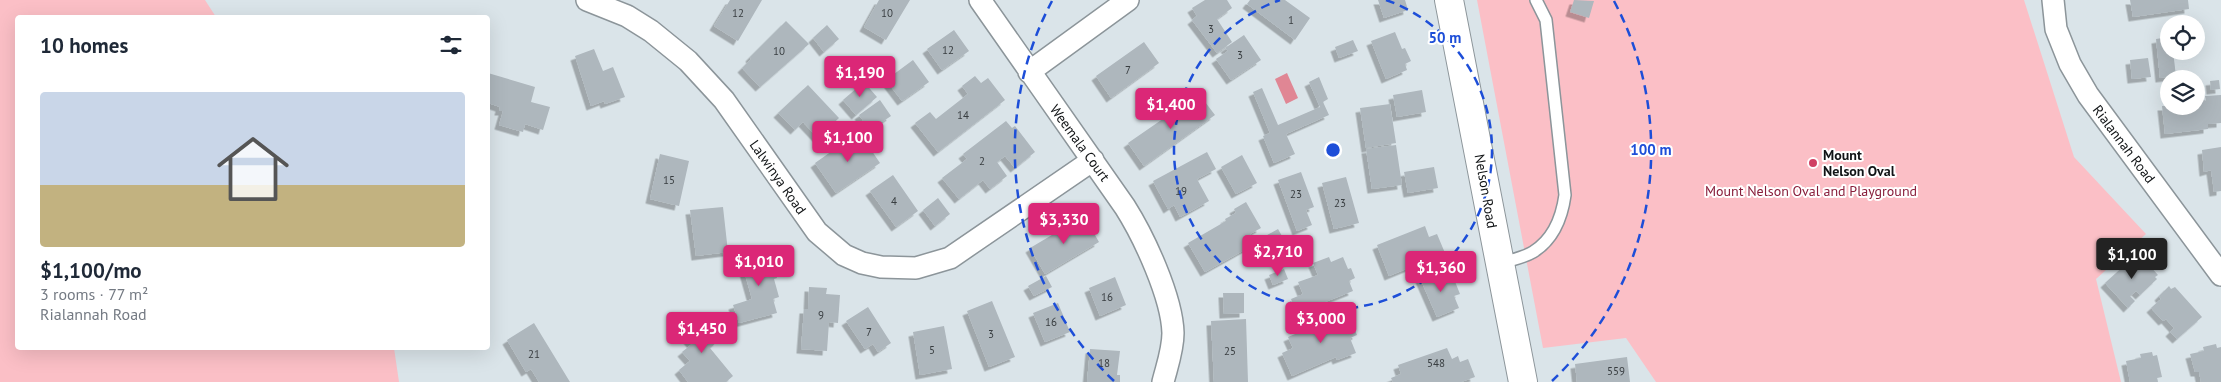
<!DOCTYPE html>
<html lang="en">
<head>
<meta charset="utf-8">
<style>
  :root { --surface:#fff; --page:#f2f2f3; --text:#1f2937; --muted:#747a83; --accent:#db2777 }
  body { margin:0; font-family:"PT Sans",sans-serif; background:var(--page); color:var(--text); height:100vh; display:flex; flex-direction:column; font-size:19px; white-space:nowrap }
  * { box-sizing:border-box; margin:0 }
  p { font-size:16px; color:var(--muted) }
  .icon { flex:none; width:28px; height:28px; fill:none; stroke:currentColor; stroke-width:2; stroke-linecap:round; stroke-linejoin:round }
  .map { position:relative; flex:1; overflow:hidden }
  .sheet { position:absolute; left:15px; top:15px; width:475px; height:335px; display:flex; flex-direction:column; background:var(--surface); border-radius:5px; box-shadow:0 5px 20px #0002 }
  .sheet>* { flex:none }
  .tools { position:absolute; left:2160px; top:15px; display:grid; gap:10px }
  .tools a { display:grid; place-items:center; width:45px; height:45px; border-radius:50%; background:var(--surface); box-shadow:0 5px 20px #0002; font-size:25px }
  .price { position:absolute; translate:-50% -42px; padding:0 11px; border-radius:5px; background:var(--accent); color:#fff; font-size:16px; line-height:32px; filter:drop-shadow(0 1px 2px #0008) }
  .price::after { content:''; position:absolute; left:50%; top:30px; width:15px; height:11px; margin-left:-8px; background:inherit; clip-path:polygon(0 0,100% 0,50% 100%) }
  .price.current { background:#222; color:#fff }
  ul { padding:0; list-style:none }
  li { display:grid; align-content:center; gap:10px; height:265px; padding:0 25px }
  li span { display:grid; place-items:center; height:155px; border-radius:5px; color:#555 }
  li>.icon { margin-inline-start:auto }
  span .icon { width:90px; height:90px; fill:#fffc; stroke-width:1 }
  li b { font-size:21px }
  h2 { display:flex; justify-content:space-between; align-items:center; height:60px; padding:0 25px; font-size:21px }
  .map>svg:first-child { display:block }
  .green { fill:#fbbfc6 }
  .water { fill:#e08694 }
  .building { fill:#aeb7bd; filter:url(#shadow) }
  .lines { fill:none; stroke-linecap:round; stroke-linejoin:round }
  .service-casing { stroke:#8c959a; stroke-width:14 }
  .minor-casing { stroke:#8c959a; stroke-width:24 }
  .secondary-casing { stroke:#8c959a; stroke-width:30 }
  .service { stroke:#fff; stroke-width:11 }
  .minor { stroke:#fff; stroke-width:21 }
  .secondary { stroke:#fff; stroke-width:28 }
  .ring { fill:none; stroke:#1d4ed8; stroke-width:2.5; stroke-dasharray:9 6 }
  .poi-dot { fill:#d04063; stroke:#fff; stroke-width:2 }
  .labels { text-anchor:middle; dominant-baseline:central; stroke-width:4; stroke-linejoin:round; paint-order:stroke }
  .number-label { font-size:11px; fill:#383d40 }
  .street-label { font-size:14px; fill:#111416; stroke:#fff }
  .poi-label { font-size:14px; font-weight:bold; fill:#111416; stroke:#fff; text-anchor:start }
  .park-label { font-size:14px; fill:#881e3b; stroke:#fff }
  .centre { fill:#1d4ed8; stroke:#fff; stroke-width:2.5 }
  .ring-label { font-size:15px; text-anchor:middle; font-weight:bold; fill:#1d4ed8; stroke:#fff; stroke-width:4; stroke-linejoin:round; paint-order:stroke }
</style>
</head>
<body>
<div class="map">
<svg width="2221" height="382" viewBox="0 0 2221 382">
  <defs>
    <filter id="shadow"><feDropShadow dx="-4.5" dy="4.5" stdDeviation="0" flood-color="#0004"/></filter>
  </defs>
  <rect width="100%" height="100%" fill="#dae4e9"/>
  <path class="green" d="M0,0H205L216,17L18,18V348H394L399,382H0Z
    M1477,0H2024L2074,157L2146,234L2096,279L2121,382H1656L1626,338L1543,348Z"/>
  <path class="water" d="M1287,73L1298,98L1286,104L1275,79Z"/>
  <path class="building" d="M730,0H762L738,41L714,26Z
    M879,0H910L886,40L864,27Z
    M1205,0H1227L1232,8L1217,19L1232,42L1217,53L1192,20L1197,16L1192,8Z
    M1250,0H1285L1310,18L1295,40L1247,4Z
    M1378,0H1405L1408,10L1384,18Z
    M1574,0L1594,1L1589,18L1570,12Z
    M2130,0H2188L2189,9L2133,17Z
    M786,21L809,44L760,87L742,68L751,59L750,57Z
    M827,25L839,39L824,52L813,38Z
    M954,30L969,51L942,70L927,49Z
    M1395,32L1402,49L1405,48L1411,61L1405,64L1407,70L1386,79L1371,41Z
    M1244,35L1261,60L1231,80L1216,59L1228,51L1225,48Z
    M2169,37V51H2173L2176,76L2160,78L2156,39Z
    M1353,40L1358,51L1339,58L1335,47Z
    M1144,42L1159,63L1111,98L1096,76Z
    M594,49L603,71L613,67L625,97L605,104L604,101L591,106L575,56Z
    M2148,58L2151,77L2132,79L2130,60Z
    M913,60L929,82L902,101L886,80Z
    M488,73L535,87L531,102L550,107L543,130L525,124L523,132L499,125L503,111H499L500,107L488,103Z
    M975,76L981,83L988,78L1005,100L938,152L915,123L930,112L936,119L968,94L962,86Z
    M1319,77L1328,99L1323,102L1329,115L1286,134L1295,154L1274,163L1263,136L1270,133L1253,92L1262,88L1278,125L1320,107L1309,82Z
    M2219,80L2220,89L2211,90L2210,81Z
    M864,82L877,97L856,115L843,100Z
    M808,85L839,118L818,138L803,122L795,130L778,113Z
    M1422,90L1426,112L1397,117L1393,95Z
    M1199,94L1215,115L1144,166L1128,143Z
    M2221,95V123L2208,124V129L2165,134L2162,106H2196V102L2206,101L2205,96Z
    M880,100L891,116L870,130L859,115Z
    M1390,104L1396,143L1366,148L1360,108Z
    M1006,121L1012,128L1015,126L1035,152L1015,168L1005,156L997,162L1007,176L990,189L983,180L959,199L942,178L967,159L963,154Z
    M859,132L880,163L836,193L815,163Z
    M1396,145L1402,185L1372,189L1366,149Z
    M2221,147V191L2214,192L2211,170L2204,172L2202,150Z
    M1207,152L1216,169L1197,179L1209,201L1180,217L1174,205L1168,209L1153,181Z
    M660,154L689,161L679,206L650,199Z
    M1242,155L1257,183L1236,194L1221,167Z
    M1434,167L1438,188L1408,193L1404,172Z
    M1301,172L1314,207L1306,210L1312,225L1297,231L1278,180Z
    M893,175L918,211L896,227L870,191Z
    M1346,177L1359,223L1334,229L1322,183Z
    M938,198L950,214L935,226L923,210Z
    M1246,202L1261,228L1250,234L1255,244L1205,272L1188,243L1226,221L1225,219L1236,213L1234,209Z
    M723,207L728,252L696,256L690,210Z
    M1084,216L1099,242L1045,274L1030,248Z
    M1425,226L1429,237L1437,234L1445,253L1389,276L1377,245Z
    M1278,229L1286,243L1266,254L1258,240Z
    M769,248L777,278L774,279L779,297L773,299L777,313L739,323L733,305L752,299L741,260L753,256L752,253Z
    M2136,255L2147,267L2149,265L2158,275L2155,277L2157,279L2140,295L2136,291L2130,296L2135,301L2128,308L2105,283Z
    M1329,257L1331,262L1343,257L1348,269L1351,268L1355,278L1349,281L1353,291L1297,313L1291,299L1303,294L1298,282L1318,275L1313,263Z
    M1284,269L1288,279L1273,285L1269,275Z
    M1442,269L1447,282L1454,279L1460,294L1454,296L1459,308L1437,317L1420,278Z
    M1046,276L1052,287L1034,296L1028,286Z
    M1115,277L1126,305L1100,316L1089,288Z
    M2169,286L2171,289L2175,287L2202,317L2177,339L2170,332L2174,328L2166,319L2163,321L2151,308L2161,299L2159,296Z
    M809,287L827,288L826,294L840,295L838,323L829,322L827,351L801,349L804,309H808Z
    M1223,293H1244V313L1224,314Z
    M992,301L1015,357L989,367L967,311Z
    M1058,303L1070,332L1045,342L1033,313Z
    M868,307L891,343L878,352L873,344L865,349L846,321Z
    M696,313L718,341L710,348L733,376L726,382H688L679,370L690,361L682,352L692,344L678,327Z
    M1345,313L1348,319L1350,318L1357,335L1350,338L1356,353L1337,360L1336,357L1292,376L1282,353L1293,348L1288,337Z
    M1246,319L1248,382H1214L1211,321Z
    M534,323L570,382H539L531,369L526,372L507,340Z
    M944,326L952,369L920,375L913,332Z
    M2216,344L2217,348L2221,347V382H2201L2199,372H2195L2190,354L2204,351L2203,347Z
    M1447,348L1452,359L1458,356L1460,362L1468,359L1475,377L1461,382H1393L1391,378L1401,374L1398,365Z
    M1090,349L1120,351L1117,375H1120V382H1087Z
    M2152,352L2153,356L2157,355L2162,377L2157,378L2158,382H2130L2126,361L2141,358L2140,354Z
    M1627,357L1630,382H1577L1575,364Z"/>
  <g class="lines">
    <defs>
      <path id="service" d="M1499,264C1510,260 1523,258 1533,252C1554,239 1562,217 1565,195L1546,20L1536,0"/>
      <path id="minor" d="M587,0L627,16L651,31L688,61L724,100L817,232L844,255L862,263L881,267L916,268L950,258L1093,160
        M980,0L1125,207C1144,237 1172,297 1173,333C1173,350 1167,366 1163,382
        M2053,0L2056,29L2070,64L2088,95L2221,275
        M1029,72L1128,0"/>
      <path id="secondary" d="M1449,0L1523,382"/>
    </defs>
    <use href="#service" class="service-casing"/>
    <use href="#minor" class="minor-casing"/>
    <use href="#secondary" class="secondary-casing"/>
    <use href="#service" class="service"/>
    <use href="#minor" class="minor"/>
    <use href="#secondary" class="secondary"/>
  </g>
  <g class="ring">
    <path d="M1386 0A159 159 0 1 1 1280 0"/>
    <path d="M1114 381A318 318 0 0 1 1052 1M1614 1A318 318 0 0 1 1552 381"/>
  </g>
  <circle class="poi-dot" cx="1813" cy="163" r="5"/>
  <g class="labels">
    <g class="number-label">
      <text x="738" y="13">12</text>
      <text x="887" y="13">10</text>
      <text x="1291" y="20">1</text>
      <text x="1211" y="29">3</text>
      <text x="948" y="50">12</text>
      <text x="779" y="51">10</text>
      <text x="1240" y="55">3</text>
      <text x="1128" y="70">7</text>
      <text x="963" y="115">14</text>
      <text x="982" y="161">2</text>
      <text x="669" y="180">15</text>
      <text x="1181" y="191">19</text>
      <text x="1296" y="194">23</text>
      <text x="894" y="201">4</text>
      <text x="1340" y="203">23</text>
      <text x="1107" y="297">16</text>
      <text x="821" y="315">9</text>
      <text x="1051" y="322">16</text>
      <text x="869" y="332">7</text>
      <text x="991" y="334">3</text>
      <text x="932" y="350">5</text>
      <text x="1230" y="351">25</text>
      <text x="534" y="354">21</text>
      <text x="1104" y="363">18</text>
      <text x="1436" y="363">548</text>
      <text x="1616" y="371">559</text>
    </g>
    <g class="street-label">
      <text transform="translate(1080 143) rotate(54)">Weemala Court</text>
      <text transform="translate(2124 144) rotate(53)">Rialannah Road</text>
      <text transform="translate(778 177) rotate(55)">Lalwinya Road</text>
      <text transform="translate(1486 191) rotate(80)">Nelson Road</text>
    </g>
    <g class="poi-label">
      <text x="1823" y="155">Mount<tspan x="1823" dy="16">Nelson Oval</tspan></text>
    </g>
    <g class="park-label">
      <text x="1811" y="191">Mount Nelson Oval and Playground</text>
    </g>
  </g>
  <circle cx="1333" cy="150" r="8" class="centre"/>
  <g class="ring-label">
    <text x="1445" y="43">50 m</text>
    <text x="1651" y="155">100 m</text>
  </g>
</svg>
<div class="tools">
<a><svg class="icon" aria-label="locate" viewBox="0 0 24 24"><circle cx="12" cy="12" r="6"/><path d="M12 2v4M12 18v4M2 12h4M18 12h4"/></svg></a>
<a><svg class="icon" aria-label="layers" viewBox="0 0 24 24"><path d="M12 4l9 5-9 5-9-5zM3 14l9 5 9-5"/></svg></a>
</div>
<b class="price" style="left:860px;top:98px">$1,190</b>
<b class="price" style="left:1171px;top:130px">$1,400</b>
<b class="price" style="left:848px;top:163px">$1,100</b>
<b class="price" style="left:1064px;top:245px">$3,330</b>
<b class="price" style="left:1278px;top:277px">$2,710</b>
<b class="price current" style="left:2132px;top:280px">$1,100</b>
<b class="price" style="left:759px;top:287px">$1,010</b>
<b class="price" style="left:1441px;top:293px">$1,360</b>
<b class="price" style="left:1321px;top:344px">$3,000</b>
<b class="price" style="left:702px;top:354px">$1,450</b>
<section class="sheet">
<h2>10 homes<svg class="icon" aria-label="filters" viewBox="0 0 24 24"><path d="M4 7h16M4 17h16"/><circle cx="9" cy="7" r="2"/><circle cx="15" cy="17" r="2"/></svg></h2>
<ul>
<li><span style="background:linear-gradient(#c9d6e8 60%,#c2b280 0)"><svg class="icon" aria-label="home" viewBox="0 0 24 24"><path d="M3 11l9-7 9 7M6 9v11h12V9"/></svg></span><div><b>$1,100/mo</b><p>3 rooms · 77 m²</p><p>Rialannah Road</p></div></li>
</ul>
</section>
</div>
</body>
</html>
